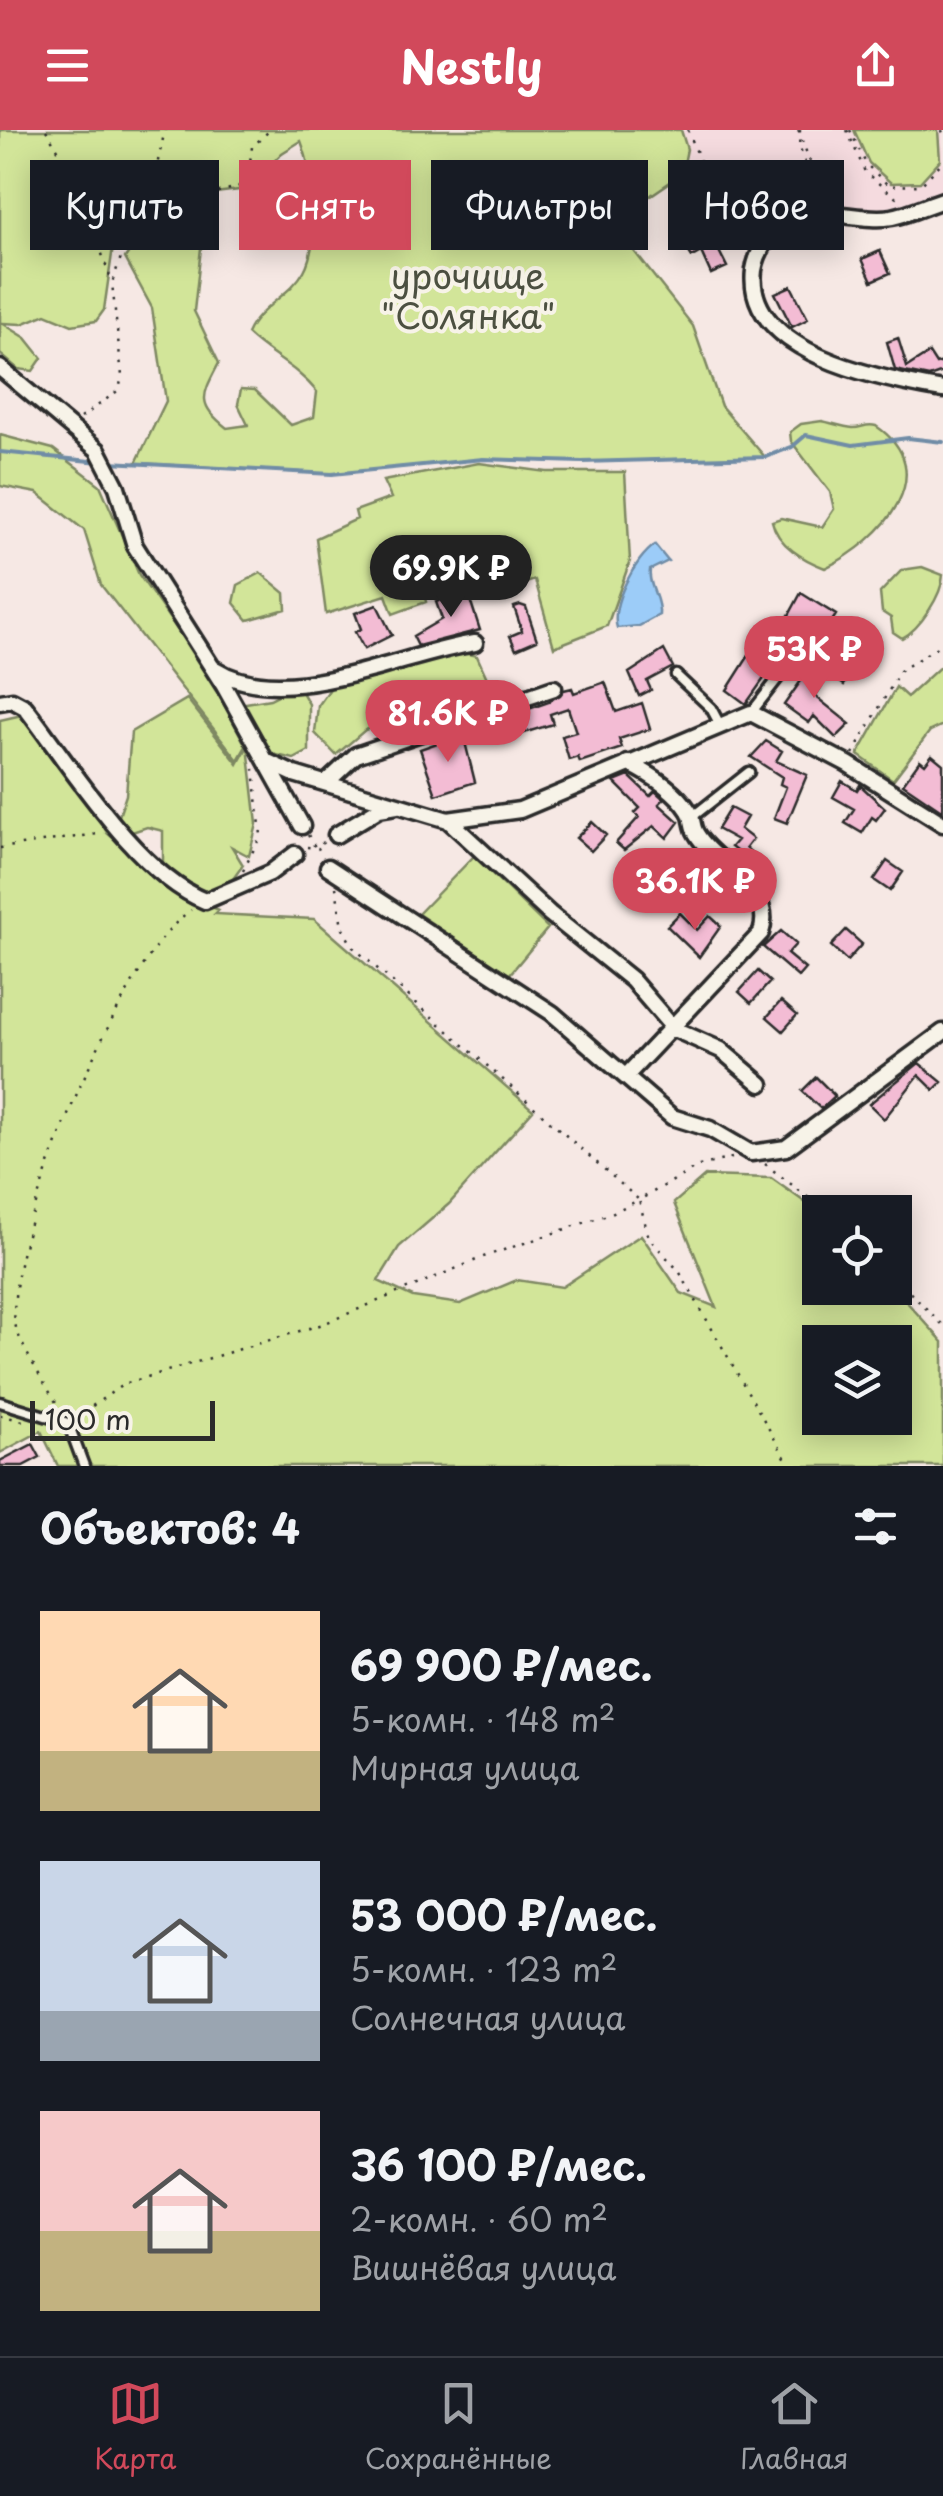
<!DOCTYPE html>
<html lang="ru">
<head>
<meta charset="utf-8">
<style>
  :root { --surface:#171b24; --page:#20242c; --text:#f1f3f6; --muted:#9ea1a6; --line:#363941; --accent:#d1495b }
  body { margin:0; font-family:"Playpen Sans",sans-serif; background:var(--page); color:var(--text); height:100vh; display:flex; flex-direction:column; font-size:38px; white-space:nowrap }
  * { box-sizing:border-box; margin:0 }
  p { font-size:32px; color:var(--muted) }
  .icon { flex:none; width:55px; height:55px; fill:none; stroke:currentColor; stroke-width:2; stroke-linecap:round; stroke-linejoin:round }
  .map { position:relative; height:1336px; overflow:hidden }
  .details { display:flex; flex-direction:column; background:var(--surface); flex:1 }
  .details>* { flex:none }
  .banner { position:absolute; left:30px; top:30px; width:885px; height:90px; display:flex; gap:20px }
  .controls { position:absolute; left:802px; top:1065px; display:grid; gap:20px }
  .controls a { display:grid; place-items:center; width:110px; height:110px; border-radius:0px; background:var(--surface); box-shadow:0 5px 25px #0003; font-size:50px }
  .scale { position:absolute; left:30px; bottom:25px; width:185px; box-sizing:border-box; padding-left:10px; border:5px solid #2b2b2b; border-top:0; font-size:28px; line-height:35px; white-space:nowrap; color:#2b2b2b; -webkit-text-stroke:8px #f7f3e8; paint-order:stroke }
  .price { position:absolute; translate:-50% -85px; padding:0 22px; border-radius:35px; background:var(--accent); color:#fff; font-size:32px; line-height:65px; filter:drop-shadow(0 2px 5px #0008) }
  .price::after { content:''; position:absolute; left:50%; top:60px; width:30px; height:22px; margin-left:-15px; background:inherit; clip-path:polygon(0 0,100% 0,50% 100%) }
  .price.current { background:#222; color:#fff }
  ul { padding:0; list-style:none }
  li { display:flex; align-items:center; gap:30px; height:250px; padding:0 40px }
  li span { display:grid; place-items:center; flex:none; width:280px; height:200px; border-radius:0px; color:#555 }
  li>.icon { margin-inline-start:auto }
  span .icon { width:120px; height:120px; fill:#fffc; stroke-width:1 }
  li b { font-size:42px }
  h2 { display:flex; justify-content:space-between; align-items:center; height:120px; padding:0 40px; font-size:42px }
  .chip { padding:0 35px; border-radius:0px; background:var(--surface); box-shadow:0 5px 25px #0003; font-size:35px; line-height:90px }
  .chip.current { background:var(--accent); color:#fff }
  header { display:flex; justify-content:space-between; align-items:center; height:130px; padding:0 40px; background:var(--accent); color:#fff; font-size:45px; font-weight:700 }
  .dock { display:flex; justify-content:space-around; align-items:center; height:140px; border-top:2px solid var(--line); background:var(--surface); font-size:28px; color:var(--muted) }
  .dock a { display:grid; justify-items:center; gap:5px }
  .dock .current { color:var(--accent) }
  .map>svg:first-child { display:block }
  .built { fill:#f5dbdf }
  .green { fill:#d2e599; stroke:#7e8862; stroke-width:2.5; fill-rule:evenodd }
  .water { fill:#9cccf8; stroke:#6f8ca6; stroke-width:2.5 }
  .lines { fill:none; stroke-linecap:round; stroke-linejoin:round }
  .stream { stroke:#6f8ca6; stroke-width:4 }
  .building { fill:#f3bcd4; stroke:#2b2b2b; stroke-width:2.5 }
  .service-casing { stroke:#2b2b2b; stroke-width:15 }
  .minor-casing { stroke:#2b2b2b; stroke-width:21 }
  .path { stroke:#2b2b2b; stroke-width:2.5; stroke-dasharray:2.5 8; stroke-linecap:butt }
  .service { stroke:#f7f3e8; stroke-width:8 }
  .minor { stroke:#f7f3e8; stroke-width:14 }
  .labels { text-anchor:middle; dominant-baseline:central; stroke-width:8; stroke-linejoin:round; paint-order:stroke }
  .park-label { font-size:35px; fill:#4c5041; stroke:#f7f3e8 }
</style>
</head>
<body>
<header><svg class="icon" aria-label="menu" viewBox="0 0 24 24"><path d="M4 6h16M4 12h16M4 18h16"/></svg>Nestly<svg class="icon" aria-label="share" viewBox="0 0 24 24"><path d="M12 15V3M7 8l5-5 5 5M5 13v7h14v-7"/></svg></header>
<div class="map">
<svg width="943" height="1336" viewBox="0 0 943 1336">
  <rect width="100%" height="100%" fill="#f6e8e4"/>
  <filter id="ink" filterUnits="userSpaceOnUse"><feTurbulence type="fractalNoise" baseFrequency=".01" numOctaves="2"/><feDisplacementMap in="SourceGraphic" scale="20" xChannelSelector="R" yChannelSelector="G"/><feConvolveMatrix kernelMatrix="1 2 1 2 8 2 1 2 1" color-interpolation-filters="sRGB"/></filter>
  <g filter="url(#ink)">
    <path class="built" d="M678,0H943V65L865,83L841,74L742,64L695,51Z"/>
    <path class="green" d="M0,0H681L687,19L682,44L644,70L619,102L693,196L721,276L765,327L582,332L483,329L332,344L136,333L166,271L152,178L125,128C143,98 164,78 200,76L202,109L194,181L219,233C202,266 196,273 227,298L248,295L238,274L241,259L255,260L291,295L314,287L317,262C297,237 270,226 247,204C259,176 290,166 304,141C321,110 313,42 301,11L282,23L247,59L191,66L152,78L114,110L104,180L96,191L72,195L46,184L22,194L2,193L26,208L42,228L33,241L18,239L0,224Z
      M854,0H938L940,30L920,52L891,53L869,33Z
      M822,291C832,293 843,297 853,298C862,298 867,293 876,296C943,341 884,410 825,438C804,430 777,415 772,391L781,388L822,397L834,379L830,362L791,311L790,302L801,294Z
      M0,305L53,319L100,355L139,445L206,541L246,616L238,630L101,455L84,400L37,363L0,356Z
      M479,333L547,342H625L630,431L607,496L554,517L535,450L493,463L485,439L423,459L426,472L393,484L386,465L326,484L316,408L357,389L355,381L391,368L383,351Z
      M922,437L943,445C942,465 920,499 902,508L893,502L891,488L882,482L880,463L902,440Z
      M261,443L285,463L286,479L248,490L234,473L238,455Z
      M454,521L477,526L496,568L430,589L406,585L365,600L336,625L315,603L318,576L334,553Z
      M943,534V595L930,601L893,650L858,625L896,557L907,567Z
      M298,555L309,574V621L294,629L272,624L240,574L270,569Z
      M187,569L238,634L248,616L257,694L249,726L232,717L243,735L225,760L213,767L163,748V701L147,697L126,704L116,695L126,665L131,602Z
      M22,585L71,637L107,703L178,763L219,780L215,784L314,789L533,980L449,1074L399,1117L378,1151L413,1167L460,1174L517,1150L562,1157L641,1105L681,1163L716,1177L674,1073L705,1046L771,1048L820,1083V1158H894L943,1212V1336H58L41,1301L0,1323V590ZM820,1212H895V1288H820Z
      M474,726L548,798L509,845L418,784Z"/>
    <path class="water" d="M655,415L668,431L650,440C647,454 661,469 659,485L639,496L617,498C610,475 635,428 655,415Z"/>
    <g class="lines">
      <path class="stream" d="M0,322L100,332
        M109,332L332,344L483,329L582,332L765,327L792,317L806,305L853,315L908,308L943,312"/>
    </g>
    <path class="building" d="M705,93L727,137L711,144L701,122L692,127L680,108Z
      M880,121L890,143L872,151L862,129Z
      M791,156L808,189L792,197L775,163Z
      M898,208L907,237L929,223L936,234L943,232V242L929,247L895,240L887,212Z
      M467,460L480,500L418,516L413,506L442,489L436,472Z
      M801,463L836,485L823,505L812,494L798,491L770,530L775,533L746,574L727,560L753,519L757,522L775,496L781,500Z
      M377,475L392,505L364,519L355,502L361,499L355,483Z
      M520,475L526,477L537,510L516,519L510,506L522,501L514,477Z
      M852,512L867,522L844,555L829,544Z
      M664,520L673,537L647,551L651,560L639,566L629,543Z
      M803,530L827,548L815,566L850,594L836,608L814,586L809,593L784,575L803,548L795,542Z
      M605,552L616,582L642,573L650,599L619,609L622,618L580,632L578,627L569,630L562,606L576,602L568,578L550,584L553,594L524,603L520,593L487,606L483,595L549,572L564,560L572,558L574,563Z
      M463,604L475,652L436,665L420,619Z
      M766,611L782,621L776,631L807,645L787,693L774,688L786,657L780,654L782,647L751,627Z
      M932,625L943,634V681L903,654L920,630L925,634Z
      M629,646L650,666L655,661L664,669L659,674L679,692L667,708L654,696L624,720L616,713L639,687L635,683L640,678L614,652Z
      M842,651L857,660L860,655L885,678L876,690L872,687L862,703L845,693L854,679L833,667Z
      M730,678L747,687L740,699L753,709L746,718L764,734L754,745L746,737L750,732L731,717L737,710L717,699Z
      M592,692L606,705L591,721L576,708Z
      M887,731L903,742L890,761L874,750Z
      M639,737L657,753L646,773L620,751Z
      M680,783L697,800L710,786L721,796L699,827L667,796Z
      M846,800L862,814L847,831L831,816Z
      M781,801L796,814L787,824L805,839L798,847L763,817Z
      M758,841L770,852L751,873L739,862Z
      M781,871L797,885L783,901L767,887Z
      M919,933L942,952L934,960L919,945L884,989L869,974Z
      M816,947L835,966L821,979L802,961Z
      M33,1314L40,1327L23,1336H0V1331Z"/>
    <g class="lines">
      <defs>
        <path id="service" d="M676,545L711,578L719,593
          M751,583L790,533L808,500
          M692,687L749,642
          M0,1272L68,1293L84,1336"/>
        <path id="minor" d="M943,70C927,75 909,84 892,87C858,93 819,73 787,91C770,100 757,122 754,140C744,224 884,250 943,260
          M0,238L98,320L117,357L135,416L224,556L302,696
          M215,539C283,583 401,524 475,513
          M0,572L12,570L25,577C70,635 137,744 205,771L270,743L295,724
          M268,632L294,644L448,690L520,680L751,583L848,634L943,694
          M326,653L356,625L554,558
          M448,690L550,784L632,850L674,899L721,920L761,954
          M336,705L379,679L397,676
          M328,737L552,883L672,987L710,999L751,1023L786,1018L943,902
          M626,946L761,803C776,755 715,736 696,703C692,697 693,688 689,681C675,659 650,644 628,633"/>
      </defs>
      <use href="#service" class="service-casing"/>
      <use href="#minor" class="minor-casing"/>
      <path class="path" d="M46,0L74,46L111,149
        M688,0L711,59L748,119
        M798,0L824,69
        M800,0L799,16L818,69
        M847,0L865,42L901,72
        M850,0L866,34L889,56L921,55L943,31
        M942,0L943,4
        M144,93L165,0
        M81,288L119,260L122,246L112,153L121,127L144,95L167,75L238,57L248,47L252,17L270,0
        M853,624L900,541L943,513
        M308,705L315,717L326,711
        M307,717L318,718L323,727
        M0,718L104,703
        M243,741L261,705L254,639
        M732,1028L699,1036L639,1070L649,1108L679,1141L790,1336
        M765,1034L827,1082
        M895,1148L943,1195
        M61,1281C49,1259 19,1216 15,1193C4,1111 122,826 191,780
        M0,1285L27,1292
        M75,1288L124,1254L323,1194L486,1126L607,1085L639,1070L353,817L342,797L336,757"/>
      <use href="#service" class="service"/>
      <use href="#minor" class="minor"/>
    </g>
  </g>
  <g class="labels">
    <g class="park-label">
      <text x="468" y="144">урочище<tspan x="468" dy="40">"Солянка"</tspan></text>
    </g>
  </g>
</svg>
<div class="controls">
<a><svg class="icon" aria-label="locate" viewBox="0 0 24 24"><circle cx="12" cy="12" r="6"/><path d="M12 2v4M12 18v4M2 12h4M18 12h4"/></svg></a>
<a><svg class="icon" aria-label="layers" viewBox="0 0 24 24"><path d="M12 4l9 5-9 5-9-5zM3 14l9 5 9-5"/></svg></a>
</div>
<div class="scale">100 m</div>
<b class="price current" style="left:451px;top:490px">69.9K ₽</b>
<b class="price" style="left:814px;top:571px">53K ₽</b>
<b class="price" style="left:448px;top:635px">81.6K ₽</b>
<b class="price" style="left:695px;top:803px">36.1K ₽</b>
<div class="banner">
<a class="chip">Купить</a>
<a class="chip current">Снять</a>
<a class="chip">Фильтры</a>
<a class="chip">Новое</a>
</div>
</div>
<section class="details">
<h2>Объектов: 4<svg class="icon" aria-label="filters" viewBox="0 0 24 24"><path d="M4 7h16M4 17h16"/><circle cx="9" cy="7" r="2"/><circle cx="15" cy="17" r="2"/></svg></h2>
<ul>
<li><span style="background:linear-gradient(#ffd9b3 70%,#c2b280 0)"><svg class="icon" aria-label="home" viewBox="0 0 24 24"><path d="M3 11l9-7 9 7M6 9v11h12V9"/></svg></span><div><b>69 900 ₽/мес.</b><p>5-комн. · 148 m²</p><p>Мирная улица</p></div></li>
<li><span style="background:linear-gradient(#c9d6e8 75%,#9aa5b1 0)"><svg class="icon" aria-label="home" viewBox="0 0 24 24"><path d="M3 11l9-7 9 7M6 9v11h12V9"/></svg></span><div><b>53 000 ₽/мес.</b><p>5-комн. · 123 m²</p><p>Солнечная улица</p></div></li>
<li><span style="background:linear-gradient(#f6c9c9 60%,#c2b280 0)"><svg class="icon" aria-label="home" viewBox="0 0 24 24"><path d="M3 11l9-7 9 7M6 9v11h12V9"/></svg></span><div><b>36 100 ₽/мес.</b><p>2-комн. · 60 m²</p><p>Вишнёвая улица</p></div></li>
</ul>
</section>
<nav class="dock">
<a class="current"><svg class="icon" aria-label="map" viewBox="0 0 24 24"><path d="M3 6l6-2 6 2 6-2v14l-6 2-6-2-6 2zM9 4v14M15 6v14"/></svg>Карта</a>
<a><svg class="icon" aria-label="saved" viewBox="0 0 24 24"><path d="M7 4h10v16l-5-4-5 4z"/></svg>Сохранённые</a>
<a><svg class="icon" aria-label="home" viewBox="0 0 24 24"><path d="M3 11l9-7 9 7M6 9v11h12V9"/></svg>Главная</a>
</nav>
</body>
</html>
